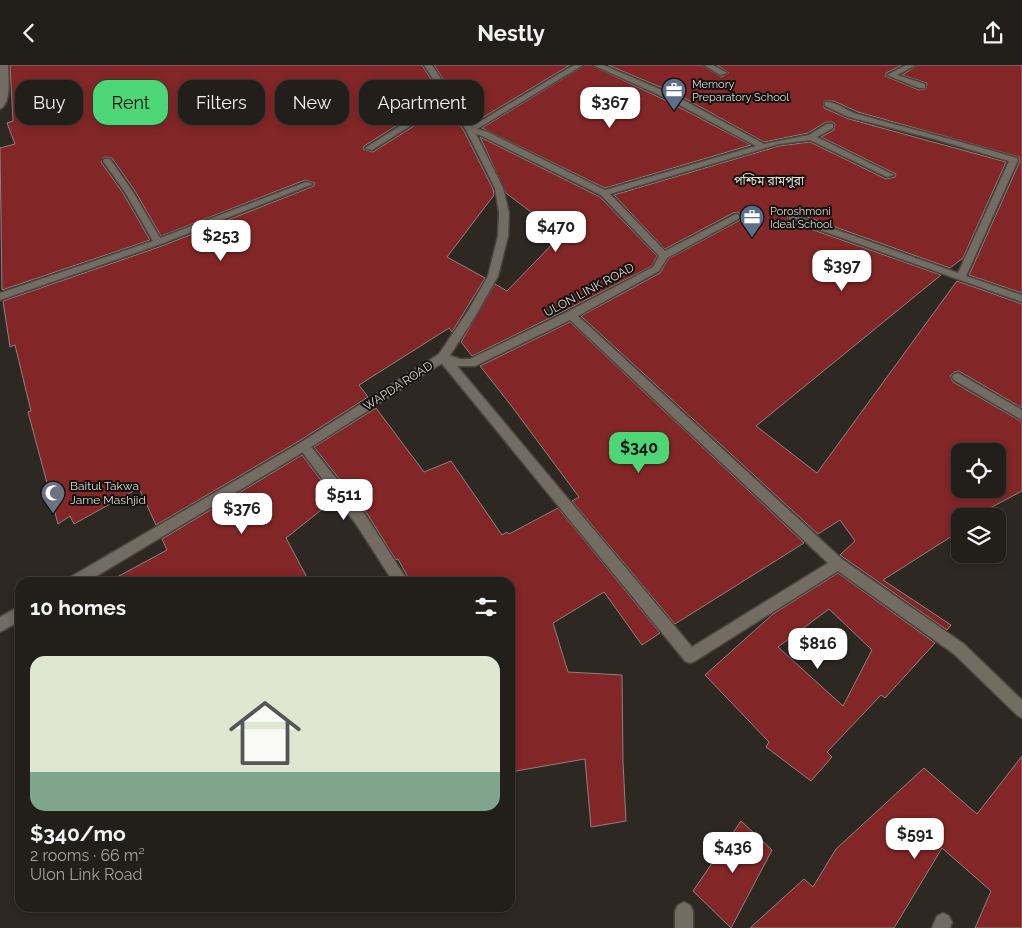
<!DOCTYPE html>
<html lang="en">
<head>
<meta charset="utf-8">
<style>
  :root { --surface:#221e19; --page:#2e2b26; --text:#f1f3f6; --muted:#a2a2a2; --line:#3f3c38; --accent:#4dd676 }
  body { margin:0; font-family:Raleway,"Noto Sans Bengali",sans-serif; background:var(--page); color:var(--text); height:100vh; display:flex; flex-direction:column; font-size:19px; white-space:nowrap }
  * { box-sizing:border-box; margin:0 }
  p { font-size:16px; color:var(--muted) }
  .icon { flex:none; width:28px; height:28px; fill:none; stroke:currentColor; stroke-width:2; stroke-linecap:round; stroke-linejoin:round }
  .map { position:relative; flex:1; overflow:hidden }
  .side { position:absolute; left:15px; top:512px; width:500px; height:335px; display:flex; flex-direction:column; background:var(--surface); border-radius:15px; box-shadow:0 2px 8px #0003,0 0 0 1px var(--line) }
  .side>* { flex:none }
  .guide { position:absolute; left:15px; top:15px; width:500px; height:45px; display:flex; gap:10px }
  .buttons { position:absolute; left:951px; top:378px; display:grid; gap:10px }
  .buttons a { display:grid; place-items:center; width:55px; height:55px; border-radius:10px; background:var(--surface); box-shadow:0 2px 8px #0003,0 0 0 1px var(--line); font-size:25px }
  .price { position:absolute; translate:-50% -42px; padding:0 11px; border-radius:10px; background:#fff; color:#222; font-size:16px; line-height:32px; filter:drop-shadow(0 1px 2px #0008) }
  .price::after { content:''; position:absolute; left:50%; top:30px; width:15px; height:11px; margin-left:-8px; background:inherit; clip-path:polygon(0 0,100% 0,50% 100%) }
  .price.selected { background:var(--accent); color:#111 }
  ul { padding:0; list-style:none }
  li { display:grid; align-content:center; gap:10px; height:265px; padding:0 15px }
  li span { display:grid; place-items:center; height:155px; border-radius:15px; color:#555 }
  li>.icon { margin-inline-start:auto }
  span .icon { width:90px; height:90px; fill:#fffc; stroke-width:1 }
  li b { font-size:21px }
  h2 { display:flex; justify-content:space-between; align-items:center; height:60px; padding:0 15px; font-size:21px }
  .tag { padding:0 18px; border-radius:15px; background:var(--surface); box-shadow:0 2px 8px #0003,0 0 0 1px var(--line); font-size:18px; line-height:45px }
  .tag.selected { background:var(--accent); color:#111 }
  header { display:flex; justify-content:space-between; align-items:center; height:65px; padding:0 15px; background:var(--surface); font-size:22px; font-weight:700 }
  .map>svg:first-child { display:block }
  .building { fill:#822627; stroke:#8d8180; fill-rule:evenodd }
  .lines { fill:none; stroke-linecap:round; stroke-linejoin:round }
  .street-casing { stroke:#4a463f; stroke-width:3 }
  .secondary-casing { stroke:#4a463f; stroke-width:3 }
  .street { fill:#726c63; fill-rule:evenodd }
  .secondary { fill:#726c63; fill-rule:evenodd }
  .labels { text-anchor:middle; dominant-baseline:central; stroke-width:4; stroke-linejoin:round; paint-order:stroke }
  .far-poi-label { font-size:11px; fill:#dfdbd6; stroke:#13110e; text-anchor:start }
  .far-quarter-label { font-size:12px; fill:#e7e0d7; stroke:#13110e }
  .street-label { font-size:12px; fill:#dfdbd6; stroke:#13110e }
  .poi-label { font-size:12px; fill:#dfdbd6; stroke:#13110e; text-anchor:start }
</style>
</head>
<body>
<header><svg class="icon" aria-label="back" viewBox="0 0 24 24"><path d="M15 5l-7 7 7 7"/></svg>Nestly<svg class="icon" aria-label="share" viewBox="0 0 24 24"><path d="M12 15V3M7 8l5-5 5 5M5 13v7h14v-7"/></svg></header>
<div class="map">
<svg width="1022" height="863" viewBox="0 0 1022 863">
  <rect width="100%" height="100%" fill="#2d2821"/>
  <path class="building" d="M10,0H422L442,32L364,81L363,84L373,87L447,40L464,66L493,124L494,130L447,192L485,213L452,267L449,263L359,320L368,332L299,376L156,460L139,423L74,459L70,451L58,459L28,347L31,346L15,280L10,282L3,236L162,181L314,121L315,118L305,115L161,171L135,126L112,93L104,92L101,97L123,128L150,175L2,225L0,83L15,79L7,58L13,56Z
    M434,0H570L472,59Z
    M585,0H591L669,37L751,80L605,123L482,63Z
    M608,0H702L721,12L729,8L717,0H902L886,8L885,11L919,25L926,24L927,18L902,10L918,0H1022V228L969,210L1020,96L1019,92L858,47L834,36H824V43L849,54L1006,97L963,193L950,203L796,148L788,149V156L941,210L756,361L817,408L957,216L1022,239V343L959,306L954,307L950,311L953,317L1022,357V426L975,451H960V466L883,515L951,560L947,565L840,490L855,476L840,455L818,469L581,251L660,208L668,194L744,153L738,147L733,148L665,184L614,130L779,81L810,77L886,114L895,112L896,109L821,72L834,65L835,59L833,57H826L808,68L764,77L677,29ZM960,386H998V424H960Z
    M480,72L600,132L657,191L652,201L566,245L472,291L461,277L495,219L507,226L561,170L506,128Z
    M570,257L804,478L675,559L572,436L579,432L510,339L480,301Z
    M376,343L424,407L451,396L502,470L507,467L509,469L558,443L660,568L642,580L604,527L553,558L568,607L622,610L623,697L626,756L591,762L585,694L510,707V518H411L398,494L396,495L368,450L314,382Z
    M302,390L335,434L286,473L310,518H106L167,485L162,474Z
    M838,508L935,578L885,633L881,630L827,687L832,692L811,716L766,682L769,677L705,610L773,549ZM829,544L872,585L843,641L778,582Z
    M1022,691V863H975L991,826L942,783L894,863H750L804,814L813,822L836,784L924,703L977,749Z
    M741,756L772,785L731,863L693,826Z"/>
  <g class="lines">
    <defs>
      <path id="street" d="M0,0H8C8,12 12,38 0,44Z
        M574,0H583L477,64L488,67L605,125L756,81L670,35L593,0H603L676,31L764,79L809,70L827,59H833V63L817,72L894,110L887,112L810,75L779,79L610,129L665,186L734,150L737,149L742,152L667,193L659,206L578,251L843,495L964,579L1022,635V653L1017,650L954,589L838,506L695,596L690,598L685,596L439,295L438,292L443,288L460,294H470L567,247L653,202L659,191L601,130L482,71L466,65ZM570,255L828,498L692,582L457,301H475Z
        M704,0H713L727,8L720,10Z
        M906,0H916L897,10L925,19V23H919L887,10Z
        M446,32L453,34L372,85L365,83Z
        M825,37C836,36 847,46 857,49C910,64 964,77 1017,93L1018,95L966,211L1022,230V237L789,154V150H795L958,208L1009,96L934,74L849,52L825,41Z
        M104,94H110L133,127L160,173L306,117L313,119L161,179L0,235V228L153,176L125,127L103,96Z
        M958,308L1022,345V355L954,315L952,312L954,309Z
        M304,376L308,378L366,451L409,518H394L356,459L300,384L298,381L300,378Z
        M684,837L690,840L693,846V863H675V846L678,840Z
        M943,848L949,851L952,857L950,863H932L937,851Z"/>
      <path id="secondary" d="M424,0H432L474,65L503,123L509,148L508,171L498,211L476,250L447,295L308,384L85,518H65L67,514L300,378L439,289L468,246L488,211L498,171L499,148L495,123L466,65Z
        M20,541V556L0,567V552Z"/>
    </defs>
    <use href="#street" class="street-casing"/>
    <use href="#secondary" class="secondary-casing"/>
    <use href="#street" class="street"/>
    <use href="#secondary" class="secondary"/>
  </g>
  <defs>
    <symbol id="office-pin" viewBox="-11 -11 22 30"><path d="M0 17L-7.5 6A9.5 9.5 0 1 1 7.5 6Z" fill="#5c6f8a" stroke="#13110e"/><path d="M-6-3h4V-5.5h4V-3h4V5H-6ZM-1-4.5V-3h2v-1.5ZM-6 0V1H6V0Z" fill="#fff"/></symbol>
    <symbol id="mosque-pin" viewBox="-11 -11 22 30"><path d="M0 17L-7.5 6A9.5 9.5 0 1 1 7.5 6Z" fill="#6b7280" stroke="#13110e"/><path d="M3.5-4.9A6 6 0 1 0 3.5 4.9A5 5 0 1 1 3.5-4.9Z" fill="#fff"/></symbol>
  </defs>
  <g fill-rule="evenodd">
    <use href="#office-pin" x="660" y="11" width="28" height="38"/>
    <use href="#office-pin" x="738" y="138" width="28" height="38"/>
    <use href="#mosque-pin" x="39" y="414" width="28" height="38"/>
  </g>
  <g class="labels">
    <g class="far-poi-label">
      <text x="692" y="19">Memory<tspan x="692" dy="13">Preparatory School</tspan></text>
      <text x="770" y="146">Poroshmoni<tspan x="770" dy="13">Ideal School</tspan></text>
    </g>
    <g class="far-quarter-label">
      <text x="769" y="116">পশ্চিম রামপুরা</text>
    </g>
    <g class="street-label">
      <text transform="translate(589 225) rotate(-28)">ULON LINK ROAD</text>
      <text transform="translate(398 321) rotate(-33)">WAPDA ROAD</text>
    </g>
    <g class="poi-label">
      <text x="70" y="421">Baitul Takwa<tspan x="70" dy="14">Jame Mashjid</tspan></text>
    </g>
  </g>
</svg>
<div class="buttons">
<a><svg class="icon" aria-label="locate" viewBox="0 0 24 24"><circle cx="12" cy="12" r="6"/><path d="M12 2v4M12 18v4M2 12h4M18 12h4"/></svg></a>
<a><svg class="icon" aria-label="layers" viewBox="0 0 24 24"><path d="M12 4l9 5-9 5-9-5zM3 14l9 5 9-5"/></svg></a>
</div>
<b class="price" style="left:610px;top:64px">$367</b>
<b class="price" style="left:556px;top:188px">$470</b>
<b class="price" style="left:221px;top:197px">$253</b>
<b class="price" style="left:842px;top:227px">$397</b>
<b class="price selected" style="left:639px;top:409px">$340</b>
<b class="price" style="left:344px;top:456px">$511</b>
<b class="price" style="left:242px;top:470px">$376</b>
<b class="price" style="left:818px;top:605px">$816</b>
<b class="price" style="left:915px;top:795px">$591</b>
<b class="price" style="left:733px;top:809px">$436</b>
<div class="guide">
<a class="tag">Buy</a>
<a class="tag selected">Rent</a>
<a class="tag">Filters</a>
<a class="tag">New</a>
<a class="tag">Apartment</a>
</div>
<section class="side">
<h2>10 homes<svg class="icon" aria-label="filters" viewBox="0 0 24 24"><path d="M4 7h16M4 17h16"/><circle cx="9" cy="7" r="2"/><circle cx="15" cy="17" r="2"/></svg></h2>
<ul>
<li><span style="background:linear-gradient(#dfe7d0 75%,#7fa58c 0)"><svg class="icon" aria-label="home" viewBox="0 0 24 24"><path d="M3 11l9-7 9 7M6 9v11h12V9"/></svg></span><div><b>$340/mo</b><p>2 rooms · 66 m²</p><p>Ulon Link Road</p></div></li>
</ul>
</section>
</div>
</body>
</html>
